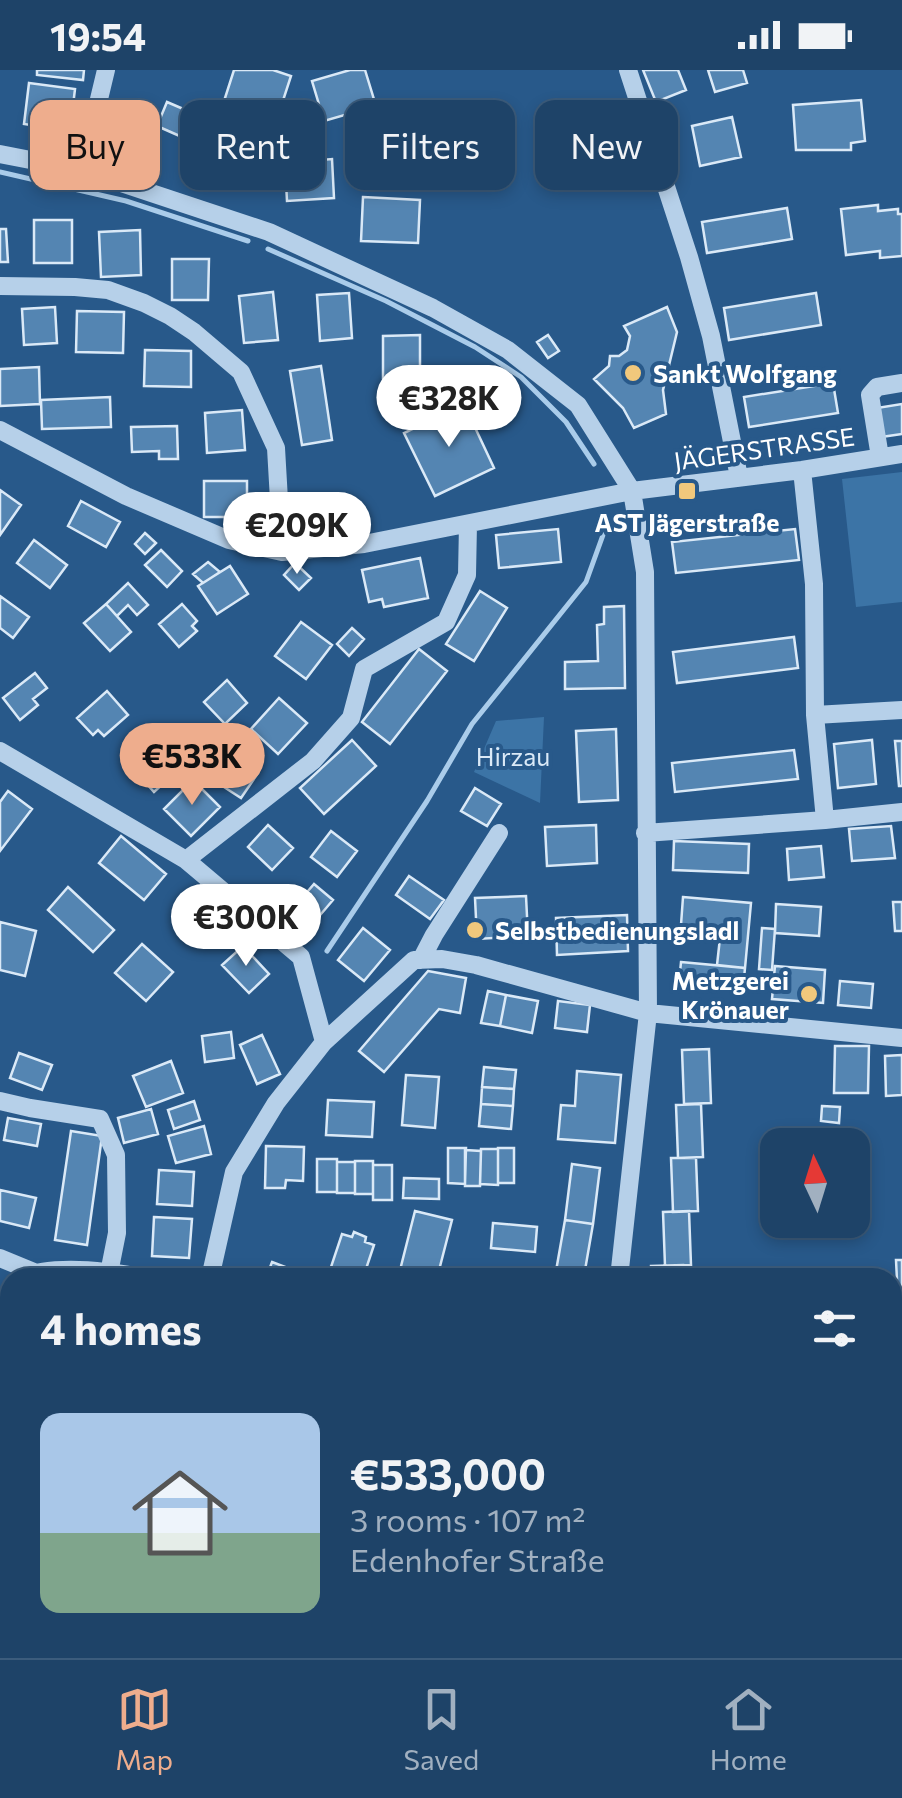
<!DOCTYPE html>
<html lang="en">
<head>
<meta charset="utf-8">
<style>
  :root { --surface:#1e4368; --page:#2b4e71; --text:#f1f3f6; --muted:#a1b0c0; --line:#3c5c7c; --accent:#eead8d }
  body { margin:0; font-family:Commissioner,sans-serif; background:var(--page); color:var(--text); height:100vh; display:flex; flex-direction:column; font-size:38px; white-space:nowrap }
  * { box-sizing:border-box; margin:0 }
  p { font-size:32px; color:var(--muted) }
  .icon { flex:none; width:55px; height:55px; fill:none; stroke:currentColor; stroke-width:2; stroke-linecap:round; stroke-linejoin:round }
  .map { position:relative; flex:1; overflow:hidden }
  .details { position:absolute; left:0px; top:1198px; width:902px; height:392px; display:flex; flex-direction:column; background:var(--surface); border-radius:30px 30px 0 0; box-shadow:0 5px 15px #0003,0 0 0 2px var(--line) }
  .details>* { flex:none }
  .top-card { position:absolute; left:30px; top:30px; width:842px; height:90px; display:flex; gap:20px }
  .needle { width:65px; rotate:356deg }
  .controls { position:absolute; left:760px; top:1058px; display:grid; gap:20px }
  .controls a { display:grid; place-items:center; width:110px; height:110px; border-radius:20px; background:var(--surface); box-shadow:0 5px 15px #0003,0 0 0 2px var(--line); font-size:50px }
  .price { position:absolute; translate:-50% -85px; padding:0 22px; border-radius:35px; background:#fff; color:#222; font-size:32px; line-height:65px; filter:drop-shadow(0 2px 5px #0008) }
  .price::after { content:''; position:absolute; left:50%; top:60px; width:30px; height:22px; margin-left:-15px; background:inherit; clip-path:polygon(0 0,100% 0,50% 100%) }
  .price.selected { background:var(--accent); color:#111 }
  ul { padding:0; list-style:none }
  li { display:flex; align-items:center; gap:30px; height:250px; padding:0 40px }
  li+li { border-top:2px solid var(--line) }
  li span { display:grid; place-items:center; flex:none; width:280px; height:200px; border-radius:20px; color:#555 }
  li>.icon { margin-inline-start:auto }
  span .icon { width:120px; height:120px; fill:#fffc; stroke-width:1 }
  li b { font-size:42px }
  h2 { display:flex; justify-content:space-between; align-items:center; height:120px; padding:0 40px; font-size:42px }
  .chip { padding:0 35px; border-radius:20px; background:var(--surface); box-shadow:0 5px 15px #0003,0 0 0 2px var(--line); font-size:35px; line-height:90px }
  .chip.selected { background:var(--accent); color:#111 }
  .status { display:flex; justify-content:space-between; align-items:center; height:70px; padding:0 50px; background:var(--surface); direction:ltr }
  .status svg { height:28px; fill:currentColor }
  .dock { display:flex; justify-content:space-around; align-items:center; height:140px; border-top:2px solid var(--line); background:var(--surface); font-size:28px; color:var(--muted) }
  .dock a { display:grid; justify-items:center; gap:5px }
  .dock .selected { color:var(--accent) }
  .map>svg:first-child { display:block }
  .green { fill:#3c74a6 }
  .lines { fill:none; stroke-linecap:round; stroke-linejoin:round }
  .stream { stroke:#aaccea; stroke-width:5 }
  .building { fill:#5485b2; stroke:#dae9f7; stroke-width:2.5 }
  .minor { stroke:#b6d0e9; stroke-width:18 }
  .poi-dot { fill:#f1c87c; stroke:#28598a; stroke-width:4 }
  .labels { text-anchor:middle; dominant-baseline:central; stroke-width:8; stroke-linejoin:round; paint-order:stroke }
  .poi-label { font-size:25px; font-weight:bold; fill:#fff; stroke:#28598a; text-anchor:start }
  .street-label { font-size:25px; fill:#fff; stroke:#28598a }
  .park-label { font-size:25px; fill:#dae9f7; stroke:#28598a }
</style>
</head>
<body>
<div class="status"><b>19:54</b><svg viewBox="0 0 49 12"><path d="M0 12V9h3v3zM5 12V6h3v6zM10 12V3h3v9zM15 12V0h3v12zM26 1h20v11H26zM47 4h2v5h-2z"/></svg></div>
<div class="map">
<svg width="902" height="1588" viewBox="0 0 902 1588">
  <rect width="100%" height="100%" fill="#28598a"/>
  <path class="green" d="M902,402V532L856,537L842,409Z
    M544,647L540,733L474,702L496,651Z"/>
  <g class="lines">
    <path class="stream" d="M0,102L126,131L248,171
      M268,179L386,231L475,277L521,307L566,352L594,394
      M327,881L427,731L472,654L586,512L603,465V454"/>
  </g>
  <path class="building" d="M37,0H84L83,10L37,5Z
    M234,0H273L291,6L278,46L225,28Z
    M350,0H365L376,36L324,51L312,11Z
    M643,0H678L686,20L656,32Z
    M708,0H743L747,13L715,22Z
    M29,13L75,19L70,61L24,54Z
    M861,30L865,71L851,73V80H796L793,35Z
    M167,32L202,47L191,71L157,56Z
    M579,35L611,47L584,115L560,106L580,57L571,53Z
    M732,47L741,87L700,96L692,56Z
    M210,56L258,61L255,97L206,93Z
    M332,89L334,128L287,131L285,93Z
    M363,127L420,130L418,173L361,171Z
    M878,135V141L898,139V144H902V186L880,188V181L846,185L841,139Z
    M787,138L792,169L707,183L702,152Z
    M34,150H72V193H34Z
    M0,159H6L8,192H0Z
    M140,160L141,205L101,207L99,162Z
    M172,189H209L208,230H172Z
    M273,222L278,270L244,273L239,226Z
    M349,223L352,268L320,271L317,225Z
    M816,223L821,255L729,270L724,238Z
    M55,237L57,273L24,275L22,239Z
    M667,237L677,262L663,320L666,344L634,358L623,338L594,309L609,296L610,286H619L627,280L630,266L624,256Z
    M77,241L124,242L123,283L76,282Z
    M420,265V308H383V266Z
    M548,265L559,281L548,288L537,272Z
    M145,280L191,281V317L144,316Z
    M321,296L332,370L302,375L290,301Z
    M39,297L40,334L0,336V299Z
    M833,313L838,343L749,357L744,327Z
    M110,327L111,357L42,359L41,330Z
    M464,334L494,398L435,426L404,363Z
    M902,334V364L881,367L877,338Z
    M242,340L245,380L207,383L205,343Z
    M177,356L178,389H159V381L132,382L131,357Z
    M204,411H247V447H204Z
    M0,420L21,435L0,465Z
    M307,426H339V463H306Z
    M81,431L120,452L106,477L68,456Z
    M558,459L561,492L499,498L496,465Z
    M795,459L799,490L676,503L672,472Z
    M145,463L156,473L145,484L135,474Z
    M34,470L67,495L50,518L17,493Z
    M161,480L182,501L167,517L145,495Z
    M420,488L428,528L384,537L382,529L369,532L362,500Z
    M208,492L220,502L203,513L193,504Z
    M295,493L311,508L299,520L284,505Z
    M230,496L248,524L217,544L198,516Z
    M128,513L148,535L137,545L128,535L117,546L106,534Z
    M480,521L507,538L474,591L446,574Z
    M0,526L29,547L13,568L0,558Z
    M106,534L131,562L110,581L84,553Z
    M182,534L197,551L192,556L197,561L179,577L159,554Z
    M624,536L625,618L565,619V592L598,591L597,555L604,554V537Z
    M301,552L332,575L306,609L275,586Z
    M352,558L364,569L349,586L337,574Z
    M794,567L798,598L677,613L673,582Z
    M419,579L447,601L390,674L362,652Z
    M35,603L47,618L33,629L38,635L20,650L3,628Z
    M227,610L247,633L225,654L204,632Z
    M107,621L128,645L104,666L98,660L93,665L77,648Z
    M279,628L307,653L278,684L251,659Z
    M616,659L618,730L579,732L576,661Z
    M160,669L184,695L154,722L130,695Z
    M352,670L376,696L324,744L300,718Z
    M872,670L876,714L838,718L834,674Z
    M895,671H902V716H899Z
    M794,680L798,709L675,722L672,693Z
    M227,683L258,703L241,728L210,708Z
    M193,710L220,737L191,766L164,739Z
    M475,718L501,734L487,756L461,741Z
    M8,721L32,739L0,781V732Z
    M268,755L293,778L272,800L248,777Z
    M596,755L597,793L547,796L545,757Z
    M891,756L895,788L852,791L849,759Z
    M331,761L357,781L337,807L311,787Z
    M121,766L166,804L144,830L99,793Z
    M674,771L749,774L748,803L673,800Z
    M821,776L824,807L789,810L787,779Z
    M409,806L444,830L430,849L396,825Z
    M202,814L229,837L209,860L182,837Z
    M314,814L333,830L315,851L296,835Z
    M68,817L114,860L93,882L48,840Z
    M526,826L528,866L477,869L475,828Z
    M683,827L751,833L745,898L717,895L721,859L681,855Z
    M893,832H902V861H895Z
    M776,834L821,837L819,866L775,863Z
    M627,845L628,881L557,885L556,848Z
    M0,852L36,861L25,906L0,900Z
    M363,858L390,880L364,911L338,890Z
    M762,858L775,859L772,900L759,899Z
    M142,874L173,902L146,931L115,903Z
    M243,876L269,904L249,923L222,895Z
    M681,892L745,898L743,919L679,913Z
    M775,896L825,900L823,933L772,929Z
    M428,901L466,908L460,943L439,939L384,1002L359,981Z
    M840,911L873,914L871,938L838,935Z
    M488,921L506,925L500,956L481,953Z
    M506,925L538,931L532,963L500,956Z
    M558,931L590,935L587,962L555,958Z
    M231,962L234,988L205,992L202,966Z
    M262,965L280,1004L257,1014L240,975Z
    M835,976H869L868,1023H834Z
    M709,979L711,1033L684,1034L682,980Z
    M19,983L52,995L42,1020L10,1008Z
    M902,985V1025L886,1026L885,986Z
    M171,991L183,1023L146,1037L133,1006Z
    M484,997L516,1000L514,1019L482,1017Z
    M577,1001L621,1005L615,1073L558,1069L561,1035L575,1036Z
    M406,1005L439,1007L435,1058L402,1055Z
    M482,1017L514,1019L513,1036L481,1034Z
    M328,1030L374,1032L372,1067L326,1065Z
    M194,1031L200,1050L174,1059L168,1040Z
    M481,1034L513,1036L511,1059L479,1056Z
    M701,1034L703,1087L678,1088L676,1035Z
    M822,1036L840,1037L839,1053L821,1051Z
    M151,1039L158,1064L124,1073L118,1048Z
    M8,1048L41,1054L37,1076L4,1070Z
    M204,1056L211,1084L176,1093L168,1066Z
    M71,1061L102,1066L87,1175L55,1170Z
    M266,1076L304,1077L303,1111L286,1110L285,1118H265Z
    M448,1078H466L465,1114L448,1113Z
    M498,1078H514V1113H498Z
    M481,1079H498V1115L480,1114Z
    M465,1080L481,1081L480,1116H465Z
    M671,1088H696L698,1141L673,1142Z
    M317,1089H337V1122H317Z
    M355,1091H373V1124H355Z
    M337,1092H355V1123H337Z
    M572,1094L600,1098L593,1154L565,1150Z
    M373,1095H392V1130H373Z
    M159,1100L194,1102L192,1136L157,1134Z
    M404,1108L439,1109V1129L403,1128Z
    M0,1120L36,1128L29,1158L0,1151Z
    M415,1141L452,1150L437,1208H398Z
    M689,1141L691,1195L665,1196L663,1142Z
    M154,1147L192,1149L189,1188L152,1186Z
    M565,1150L593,1154L584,1206L556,1201Z
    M493,1153L537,1157L535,1182L491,1178Z
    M354,1162L366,1167L365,1172L374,1175L363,1208L328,1206L342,1164L352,1167Z
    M896,1190H902V1250H899Z
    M272,1192L309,1206L308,1208H266Z
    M683,1195V1208H651V1196Z
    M2,1255H10V1290H2Z
    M892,1323H902V1371H892Z
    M392,1580H426V1588H391Z
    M454,1580H489L488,1588L453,1587Z
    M528,1580H559L566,1581L565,1588H527Z
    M581,1580H613V1588H581Z
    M715,1580H752L753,1588H715Z
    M767,1580H884L885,1588H767Z"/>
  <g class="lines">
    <path class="minor" d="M628,0L689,187L711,266L739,407
      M0,84L82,100L269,162L433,238L508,280L578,335L632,421L645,502L648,943L619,1208
      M82,100L106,0
      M0,216L75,217L108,220L144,233L170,246L194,262L241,302L276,378L282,482
      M0,360L126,426L229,470L282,482L364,474L632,421L802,400L902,384
      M880,387L870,325L877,317L902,313
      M815,645L902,640
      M0,681L186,790L301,887L324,972
      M825,750L902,742
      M645,763L825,750L815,645L814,514L802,400
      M186,790L313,691L351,648L364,599L446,552L467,505L468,454
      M421,890L434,865L499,763
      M0,1031L30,1038L100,1049L116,1085L117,1163L109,1203
      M0,1188L34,1202
      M20,1208C54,1193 110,1201 147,1208
      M210,1208L234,1102L276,1033L324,972L414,890L442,889L476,895L648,943L902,968
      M892,1430L902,1429
      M210,1580L252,1588
      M508,1588L509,1580
      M666,1588L668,1580"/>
  </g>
  <g class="poi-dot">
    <circle cx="633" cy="303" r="10"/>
    <rect x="677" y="411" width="20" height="20" rx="5"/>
    <circle cx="475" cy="860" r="10"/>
    <circle cx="809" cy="924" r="10"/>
  </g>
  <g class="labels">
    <g class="poi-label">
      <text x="653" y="303">Sankt Wolfgang</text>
      <text x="687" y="452" text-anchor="middle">AST Jägerstraße</text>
      <text x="495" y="860">Selbstbedienungsladl</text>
      <text x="789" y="910" text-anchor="end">Metzgerei<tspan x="789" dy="29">Krönauer</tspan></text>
    </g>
    <g class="street-label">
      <text transform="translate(764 378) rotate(-8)">JÄGERSTRASSE</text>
    </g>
    <g class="park-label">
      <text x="513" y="686">Hirzau</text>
    </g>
  </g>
</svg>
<div class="controls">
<a><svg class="needle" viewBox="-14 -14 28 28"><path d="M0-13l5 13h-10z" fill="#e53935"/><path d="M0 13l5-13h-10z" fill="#a1b0c0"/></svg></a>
</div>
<b class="price" style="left:449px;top:380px">€328K</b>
<b class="price" style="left:297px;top:507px">€209K</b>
<b class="price selected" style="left:192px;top:738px">€533K</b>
<b class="price" style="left:246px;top:899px">€300K</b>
<div class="top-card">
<a class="chip selected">Buy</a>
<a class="chip">Rent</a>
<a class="chip">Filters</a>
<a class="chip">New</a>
</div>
<section class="details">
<h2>4 homes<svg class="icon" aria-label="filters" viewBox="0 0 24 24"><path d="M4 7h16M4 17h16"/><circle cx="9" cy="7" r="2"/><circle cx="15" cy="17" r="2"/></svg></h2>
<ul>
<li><span style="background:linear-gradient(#a9c7e8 60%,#7fa58c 0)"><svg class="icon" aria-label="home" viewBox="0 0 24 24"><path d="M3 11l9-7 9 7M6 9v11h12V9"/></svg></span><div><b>€533,000</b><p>3 rooms · 107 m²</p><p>Edenhofer Straße</p></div></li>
</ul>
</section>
</div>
<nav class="dock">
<a class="selected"><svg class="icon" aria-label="map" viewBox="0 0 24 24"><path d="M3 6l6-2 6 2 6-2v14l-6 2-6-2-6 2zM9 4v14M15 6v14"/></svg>Map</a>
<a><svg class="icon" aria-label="saved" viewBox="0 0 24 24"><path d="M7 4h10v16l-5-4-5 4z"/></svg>Saved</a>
<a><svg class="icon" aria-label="home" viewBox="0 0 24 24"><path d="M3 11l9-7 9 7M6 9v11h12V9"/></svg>Home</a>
</nav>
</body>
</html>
